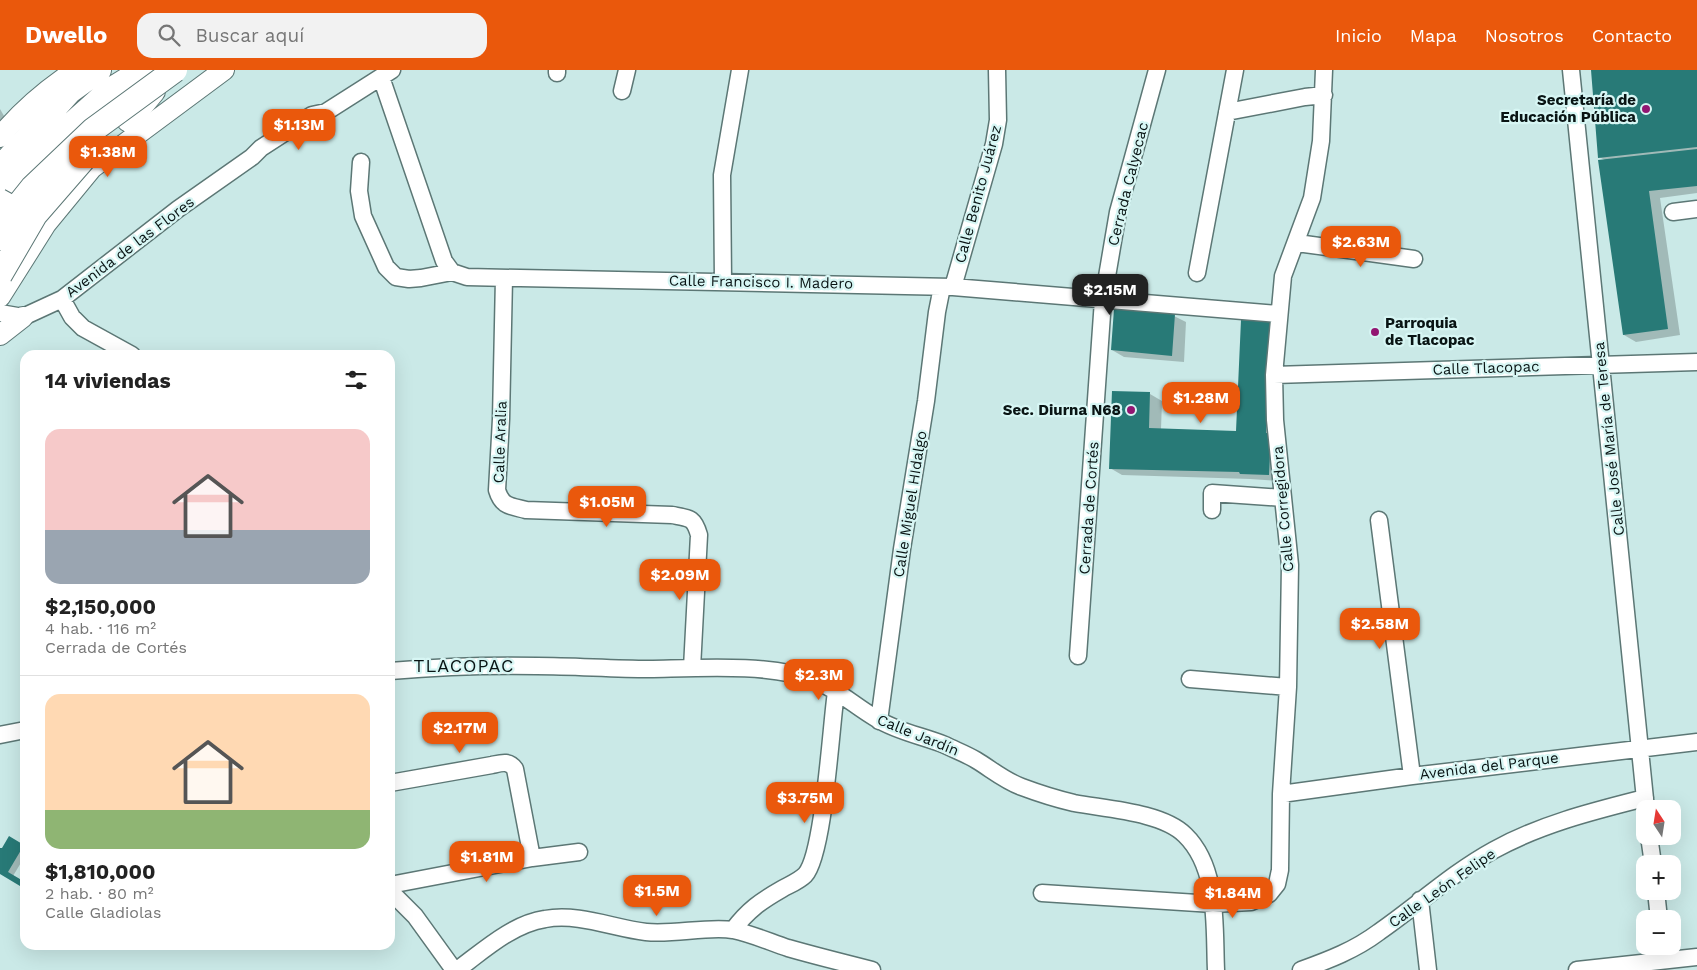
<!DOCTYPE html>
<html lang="es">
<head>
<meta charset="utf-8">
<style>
  :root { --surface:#fff; --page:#f2f2f2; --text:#222; --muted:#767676; --line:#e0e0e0; --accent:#ea580c }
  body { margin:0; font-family:"Work Sans",sans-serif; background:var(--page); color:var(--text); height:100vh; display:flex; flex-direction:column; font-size:19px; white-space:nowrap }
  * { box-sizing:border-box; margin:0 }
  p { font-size:16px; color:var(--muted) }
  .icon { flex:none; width:28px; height:28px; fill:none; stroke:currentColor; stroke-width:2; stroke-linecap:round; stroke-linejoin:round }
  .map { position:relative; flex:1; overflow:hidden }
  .drawer { position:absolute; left:20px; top:280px; width:375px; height:600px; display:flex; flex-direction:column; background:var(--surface); border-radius:15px; box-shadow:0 5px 20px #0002 }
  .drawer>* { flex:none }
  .needle { width:32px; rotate:348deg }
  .fabs { position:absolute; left:1636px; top:730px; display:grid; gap:10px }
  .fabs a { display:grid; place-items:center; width:45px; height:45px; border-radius:10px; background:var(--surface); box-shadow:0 5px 20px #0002; font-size:25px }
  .price { position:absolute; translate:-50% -42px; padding:0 11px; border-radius:10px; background:var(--accent); color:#fff; font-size:16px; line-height:32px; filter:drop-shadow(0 1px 2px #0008) }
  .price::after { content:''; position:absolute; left:50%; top:30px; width:15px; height:11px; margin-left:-8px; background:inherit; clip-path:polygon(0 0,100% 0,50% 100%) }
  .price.active { background:#222; color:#fff }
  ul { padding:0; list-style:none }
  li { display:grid; align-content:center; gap:10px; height:265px; padding:0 25px }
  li+li { border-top:1px solid var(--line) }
  li span { display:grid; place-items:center; height:155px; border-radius:15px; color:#555 }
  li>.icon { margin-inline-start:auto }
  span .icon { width:90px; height:90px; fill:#fffc; stroke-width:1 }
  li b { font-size:21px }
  h2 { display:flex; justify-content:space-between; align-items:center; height:60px; padding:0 25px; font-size:21px }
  header { display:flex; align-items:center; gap:30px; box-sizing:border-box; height:70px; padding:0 25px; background:var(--accent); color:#fff }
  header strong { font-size:24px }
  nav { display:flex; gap:28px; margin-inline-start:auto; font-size:18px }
  .search { width:350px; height:45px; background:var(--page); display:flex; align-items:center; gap:12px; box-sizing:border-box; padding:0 18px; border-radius:15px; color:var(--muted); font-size:19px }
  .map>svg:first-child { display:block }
  .shadow { fill:#0003 }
  .building { fill:#287a77 }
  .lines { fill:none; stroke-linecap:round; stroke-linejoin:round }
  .minor-casing { stroke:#5c7775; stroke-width:19 }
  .major-casing { stroke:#5c7775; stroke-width:22 }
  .highway-casing { stroke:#5c7775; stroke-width:26 }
  .minor { stroke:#fff; stroke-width:16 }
  .major { stroke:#fff; stroke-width:20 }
  .highway { stroke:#fff; stroke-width:24 }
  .major-bridge-casing { stroke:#5c7775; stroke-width:22; stroke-linecap:butt }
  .highway-bridge-casing { stroke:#5c7775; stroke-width:26; stroke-linecap:butt }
  .major-bridge { stroke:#fff; stroke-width:20 }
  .highway-bridge { stroke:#fff; stroke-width:24 }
  .poi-dot { fill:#921672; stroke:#d7f6f4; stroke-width:2 }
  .labels { text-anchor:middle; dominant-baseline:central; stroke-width:4.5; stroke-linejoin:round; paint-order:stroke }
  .poi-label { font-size:15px; font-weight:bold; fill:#091414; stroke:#d7f6f4; text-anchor:end }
  .street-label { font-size:15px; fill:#091414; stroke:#d7f6f4 }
  .quarter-label { font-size:18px; letter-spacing:1px; fill:#091414; stroke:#d7f6f4 }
</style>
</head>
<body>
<header>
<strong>Dwello</strong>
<div class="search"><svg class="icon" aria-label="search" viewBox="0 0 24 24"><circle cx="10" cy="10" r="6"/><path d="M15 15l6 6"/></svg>Buscar aquí</div>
<nav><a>Inicio</a><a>Mapa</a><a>Nosotros</a><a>Contacto</a></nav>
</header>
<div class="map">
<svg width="1697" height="900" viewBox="0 0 1697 900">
  <rect width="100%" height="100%" fill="#cae9e7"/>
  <path class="shadow" d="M1592,0H1697V123L1660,128L1680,265L1636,272L1624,265L1605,90L1599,87Z
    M0,39L7,51L0,54Z
    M1174,246L1186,252L1184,292L1124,287L1112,280Z
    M1271,252L1281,411L1250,409L1122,405L1110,398L1150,324L1162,331L1161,359L1237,362Z
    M10,768L25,777V786L13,806L25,813V817L0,802V779H3Z"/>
  <path class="building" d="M1591,0H1697V77L1598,88Z
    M1697,79V116L1649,121L1668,259L1623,265L1598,90Z
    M1114,239L1175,244L1172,286L1111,280Z
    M1241,250L1271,251L1266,363H1271L1269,405L1240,404L1239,402L1109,399L1112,321L1150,322L1149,358L1236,361Z
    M9,766L24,775L8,802L25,812V819L0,804V778H2Z"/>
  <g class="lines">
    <defs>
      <path id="minor" d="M1571,0L1646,739
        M557,3V0
        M381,7L444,191L452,202L467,207L953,217L1279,244
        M622,21L627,0
        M1227,42L1305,27L1324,25
        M319,50L326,42L392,0
        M361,92L359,121L363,146L386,197L396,207L409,209L421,208L452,202
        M1673,142L1697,139
        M1297,173L1414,189
        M1197,203L1235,0
        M504,208L501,349L497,420C502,437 511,436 526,440L672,445C689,448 694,447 699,465L692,598
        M723,211L722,105L740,0
        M953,217L994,74L998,50L997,0
        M62,229L72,247L83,258L132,285
        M0,243L23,247L62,229L178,139L252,87L261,78L312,45L326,42
        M1274,305L1697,292
        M1212,440V423L1283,428
        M1379,450L1412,706
        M1078,586L1103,230L1118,142L1157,0
        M390,601C438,597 488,595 537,596C574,596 612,599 649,599C699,598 768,593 814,610C837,619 856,637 877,649C898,662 923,666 945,675C955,680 966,684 976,690C991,699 1005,711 1022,717C1038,723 1057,729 1074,733C1105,739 1162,742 1185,765C1219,798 1214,856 1216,900
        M1190,609L1288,617
        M879,651L902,479L926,331L937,242L942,217
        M0,665L25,660
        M390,713L492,695C501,693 509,690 515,699L532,788
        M1281,724L1412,706L1697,672
        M1649,766L1653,794
        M390,815L532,788L579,782
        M390,821L415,846L454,900
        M1656,821L1659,849
        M1042,823L1213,834L1251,832L1269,824L1277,814L1280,800L1281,724L1288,617L1290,495L1275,350L1274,305L1283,206L1312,128L1321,71L1324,0
        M1420,830L1428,900
        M733,860C748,840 761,831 782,819C789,815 799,811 805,805C824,785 831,655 836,622
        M457,900C483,881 512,854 545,849C579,843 613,858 646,862C674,865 707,856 733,860C752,864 770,872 788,878C816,886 844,893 872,900
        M1301,900C1329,890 1355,880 1379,862C1418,835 1452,803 1494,780C1541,754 1594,741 1645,728
        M1577,900L1697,887"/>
      <path id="major" d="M0,67C22,40 47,19 76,0
        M0,227L46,154L92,98L224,0
        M0,265L23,247"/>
      <path id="highway" d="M129,50L153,21
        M0,98L70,21L99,0
        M0,121L6,113L109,21L143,0"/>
    </defs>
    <use href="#minor" class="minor-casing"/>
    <use href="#major" class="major-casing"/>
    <use href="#highway" class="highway-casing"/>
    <use href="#minor" class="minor"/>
    <use href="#major" class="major"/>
    <use href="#highway" class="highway"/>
    <defs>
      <path id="major-bridge" d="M0,129L29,145
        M0,170L21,163"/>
      <path id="highway-bridge" d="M0,158L32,118L93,60L175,0
        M0,205L35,145L88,84"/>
    </defs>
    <use href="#major-bridge" class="major-bridge-casing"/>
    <use href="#highway-bridge" class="highway-bridge-casing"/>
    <use href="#major-bridge" class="major-bridge"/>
    <use href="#highway-bridge" class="highway-bridge"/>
  </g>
  <g class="poi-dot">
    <circle cx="1646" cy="39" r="5"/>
    <circle cx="1375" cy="262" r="5"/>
    <circle cx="1131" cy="340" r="5"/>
  </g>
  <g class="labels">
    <g class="poi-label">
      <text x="1636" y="30">Secretaría de<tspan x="1636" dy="17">Educación Pública</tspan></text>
      <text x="1385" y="253" text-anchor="start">Parroquia<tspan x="1385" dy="17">de Tlacopac</tspan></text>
      <text x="1121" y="340">Sec. Diurna N68</text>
    </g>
    <g class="street-label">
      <text transform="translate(1128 114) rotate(-76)">Cerrada Calyecac</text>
      <text transform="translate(978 124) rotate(-75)">Calle Benito Juárez</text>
      <text transform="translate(130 177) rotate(-37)">Avenida de las Flores</text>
      <text transform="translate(761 212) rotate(1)">Calle Francisco I. Madero</text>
      <text transform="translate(1486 298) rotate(-2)">Calle Tlacopac</text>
      <text transform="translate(1609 369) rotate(-96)">Calle José María de Teresa</text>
      <text transform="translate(500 372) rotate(-88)">Calle Aralia</text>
      <text transform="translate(910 434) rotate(-81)">Calle Miguel HIdalgo</text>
      <text transform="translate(1089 438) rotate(-86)">Cerrada de Cortés</text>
      <text transform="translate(1283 439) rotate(-95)">Calle Corregidora</text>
      <text transform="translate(918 665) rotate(22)">Calle Jardín</text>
      <text transform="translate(1489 696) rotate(-7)">Avenida del Parque</text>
      <text transform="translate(1442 818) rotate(-35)">Calle León Felipe</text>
    </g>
    <g class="quarter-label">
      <text x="464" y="595">TLACOPAC</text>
    </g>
  </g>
</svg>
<div class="fabs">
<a><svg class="needle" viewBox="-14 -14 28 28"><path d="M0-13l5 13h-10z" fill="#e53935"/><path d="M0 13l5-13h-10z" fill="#767676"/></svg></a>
<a>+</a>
<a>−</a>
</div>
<b class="price" style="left:299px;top:81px">$1.13M</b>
<b class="price" style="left:108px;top:108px">$1.38M</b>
<b class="price" style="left:1361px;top:198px">$2.63M</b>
<b class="price active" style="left:1110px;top:246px">$2.15M</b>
<b class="price" style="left:1201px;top:354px">$1.28M</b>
<b class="price" style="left:607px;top:458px">$1.05M</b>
<b class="price" style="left:680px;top:531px">$2.09M</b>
<b class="price" style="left:1380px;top:580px">$2.58M</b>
<b class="price" style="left:819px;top:631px">$2.3M</b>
<b class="price" style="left:460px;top:684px">$2.17M</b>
<b class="price" style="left:805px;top:754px">$3.75M</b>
<b class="price" style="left:487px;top:813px">$1.81M</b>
<b class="price" style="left:657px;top:847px">$1.5M</b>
<b class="price" style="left:1233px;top:849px">$1.84M</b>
<section class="drawer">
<h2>14 viviendas<svg class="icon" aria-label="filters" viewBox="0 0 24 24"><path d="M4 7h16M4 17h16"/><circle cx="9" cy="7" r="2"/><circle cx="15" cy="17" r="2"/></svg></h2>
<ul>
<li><span style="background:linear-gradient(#f6c9c9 65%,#9aa5b1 0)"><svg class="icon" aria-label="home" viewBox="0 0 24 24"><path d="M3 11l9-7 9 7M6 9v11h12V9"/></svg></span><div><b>$2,150,000</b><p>4 hab. · 116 m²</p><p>Cerrada de Cortés</p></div></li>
<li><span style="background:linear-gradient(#ffd9b3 75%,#8fb573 0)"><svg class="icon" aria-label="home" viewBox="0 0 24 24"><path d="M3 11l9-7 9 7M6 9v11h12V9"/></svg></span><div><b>$1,810,000</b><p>2 hab. · 80 m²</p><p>Calle Gladiolas</p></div></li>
</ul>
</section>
</div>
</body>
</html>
